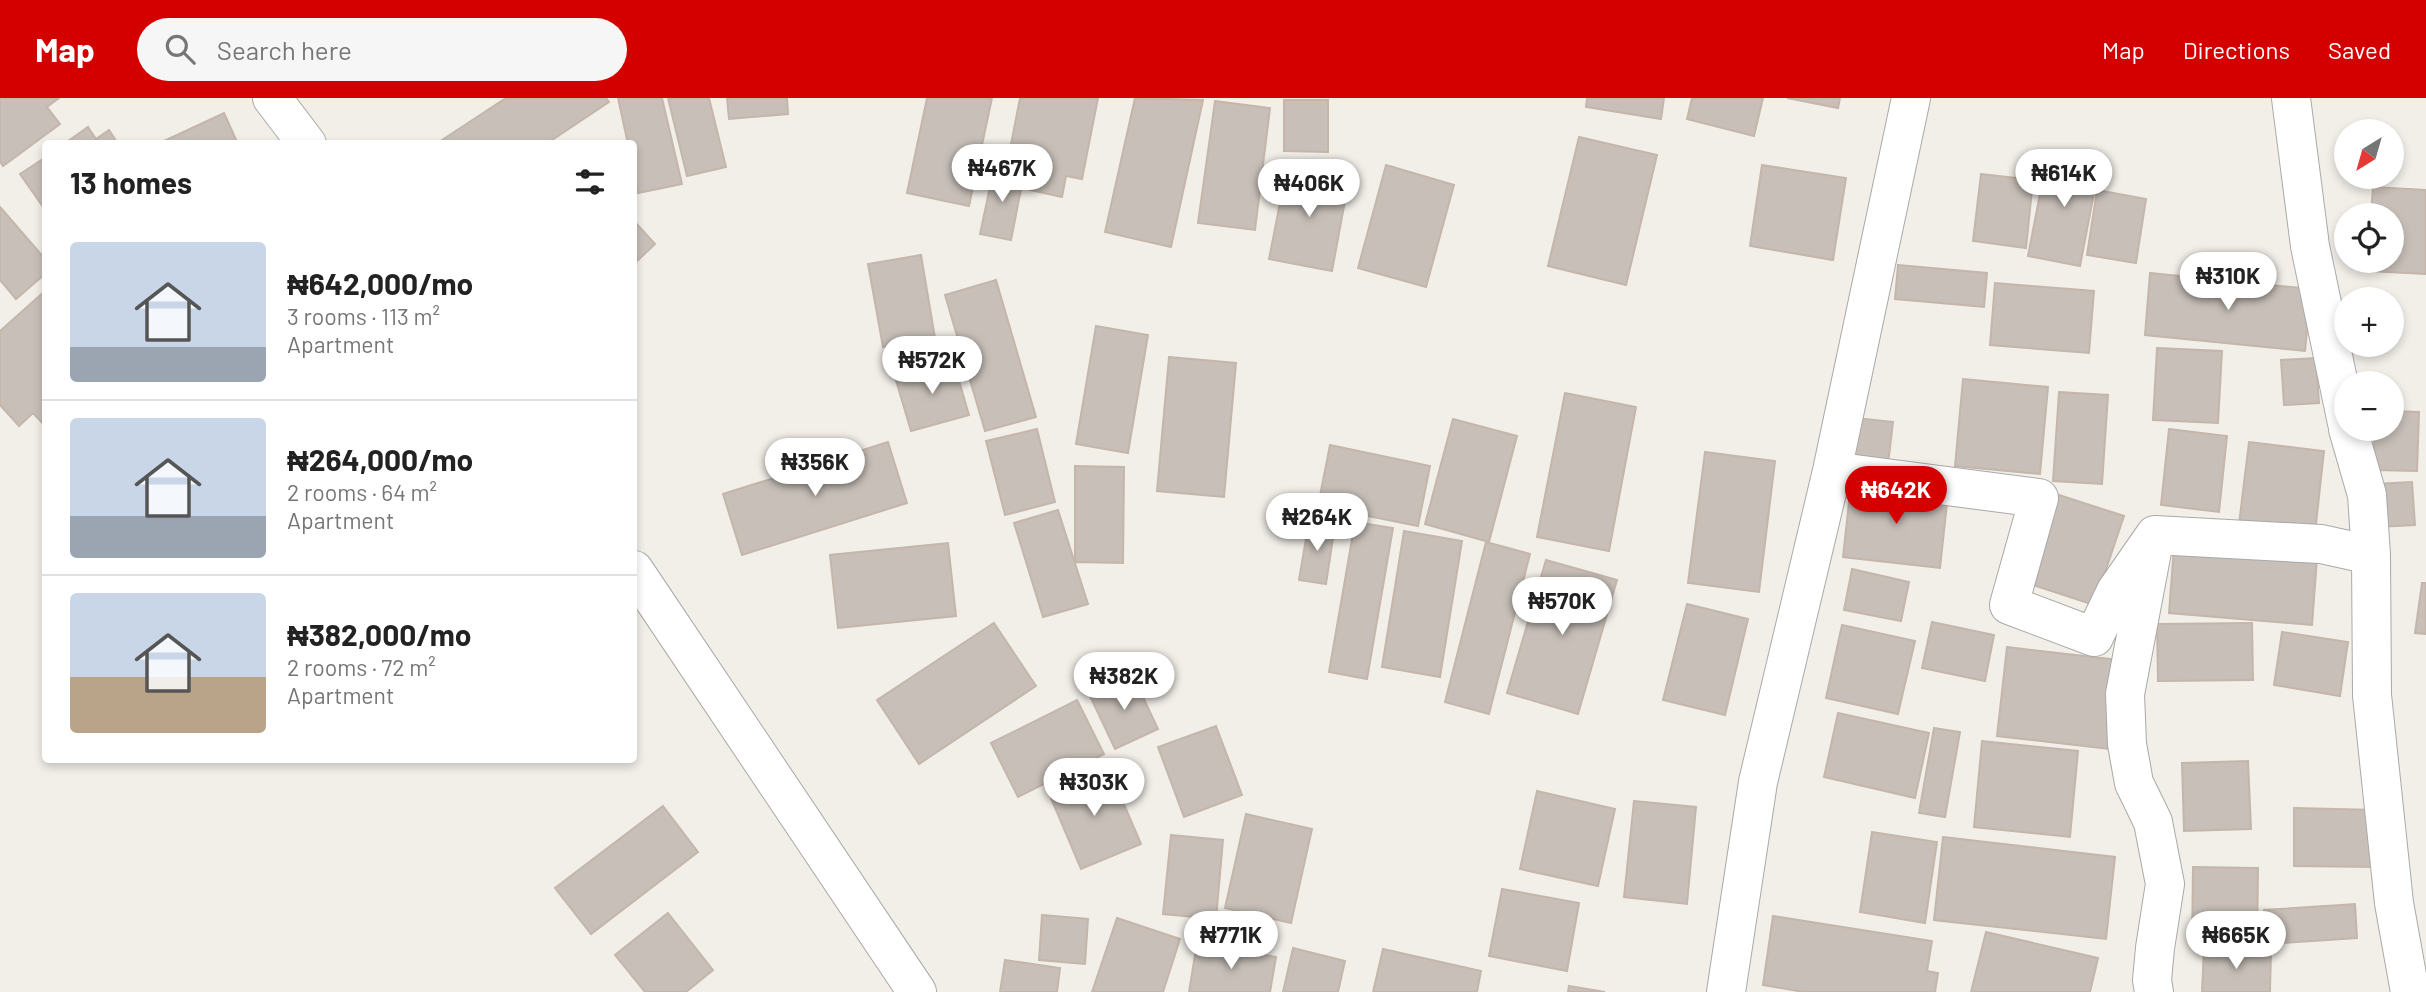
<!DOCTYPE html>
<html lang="en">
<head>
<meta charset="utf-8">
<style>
  :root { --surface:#fff; --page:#f6f6f6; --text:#222; --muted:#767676; --line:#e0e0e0; --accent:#d40000 }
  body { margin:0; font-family:Barlow,sans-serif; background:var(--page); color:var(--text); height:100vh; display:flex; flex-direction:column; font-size:26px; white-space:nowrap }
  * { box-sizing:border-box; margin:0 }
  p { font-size:23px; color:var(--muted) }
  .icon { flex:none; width:38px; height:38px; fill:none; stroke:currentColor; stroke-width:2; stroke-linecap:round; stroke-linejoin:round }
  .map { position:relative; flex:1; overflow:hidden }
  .details { position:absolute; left:42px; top:42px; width:595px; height:623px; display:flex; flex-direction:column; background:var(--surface); border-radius:7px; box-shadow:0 4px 10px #0003 }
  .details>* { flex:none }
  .needle { width:46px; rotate:217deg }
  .controls { position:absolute; left:2334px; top:21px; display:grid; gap:14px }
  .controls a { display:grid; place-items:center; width:70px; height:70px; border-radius:50%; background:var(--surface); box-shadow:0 4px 10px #0003; font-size:35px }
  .price { position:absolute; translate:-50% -60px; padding:0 16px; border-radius:24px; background:#fff; color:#222; font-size:23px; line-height:46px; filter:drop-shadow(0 2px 4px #0008) }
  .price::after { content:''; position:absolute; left:50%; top:42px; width:21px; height:16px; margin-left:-10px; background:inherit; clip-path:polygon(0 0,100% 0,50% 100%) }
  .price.on { background:var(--accent); color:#fff }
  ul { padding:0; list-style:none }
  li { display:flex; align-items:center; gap:21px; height:175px; padding:0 28px }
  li+li { border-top:2px solid var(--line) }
  li span { display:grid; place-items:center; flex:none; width:196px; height:140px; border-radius:7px; color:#555 }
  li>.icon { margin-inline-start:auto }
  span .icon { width:84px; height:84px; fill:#fffc; stroke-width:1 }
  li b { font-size:30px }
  h2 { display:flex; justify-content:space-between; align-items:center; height:84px; padding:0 28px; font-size:30px }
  header { display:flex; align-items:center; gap:42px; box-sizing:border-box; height:98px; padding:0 35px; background:var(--accent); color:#fff }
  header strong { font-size:33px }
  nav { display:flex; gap:38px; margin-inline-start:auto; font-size:24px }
  .search { width:490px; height:63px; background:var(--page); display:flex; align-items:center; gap:18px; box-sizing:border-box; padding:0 24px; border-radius:38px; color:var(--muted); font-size:26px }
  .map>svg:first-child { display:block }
  .building { fill:#c7bfb8; stroke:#c4b6ab; stroke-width:2 }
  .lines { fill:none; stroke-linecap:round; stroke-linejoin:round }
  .minor-casing { stroke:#a9a9a9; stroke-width:40 }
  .minor { stroke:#fff; stroke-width:38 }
</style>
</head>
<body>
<header>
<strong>Map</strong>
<div class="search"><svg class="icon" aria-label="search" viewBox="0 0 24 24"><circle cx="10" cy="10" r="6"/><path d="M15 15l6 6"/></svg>Search here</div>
<nav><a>Map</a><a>Directions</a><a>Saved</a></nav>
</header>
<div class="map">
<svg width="2426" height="894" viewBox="0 0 2426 894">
  <rect width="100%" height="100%" fill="#f2efe9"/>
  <path class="building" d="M0,0H59L47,9L60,26L3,68L0,63Z
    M506,0H606L609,4L546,46H436Z
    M618,0H662L682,86L638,95L634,72V46H628Z
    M668,0H709L726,69L687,78Z
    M727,0H787L788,16L729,21Z
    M927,0H992L969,108L907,95Z
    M1020,0H1098L1082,81L1066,78L1062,99L1030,92L1034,72L1007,67Z
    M1135,0L1203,2L1171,149L1105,134Z
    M1587,0H1664L1661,21L1586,9Z
    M1692,0H1763L1754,38L1687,21Z
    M1787,0H1840L1838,10Z
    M1284,2H1328V54L1284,53Z
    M1215,3L1270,10L1255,132L1198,125Z
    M224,15L238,46H162V44Z
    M88,29L96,41L109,32L118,46H64Z
    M1579,39L1657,57L1626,187L1548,168Z
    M2048,54L2100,64L2080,168L2028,158Z
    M46,59V113L20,76Z
    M1386,67L1454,87L1426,189L1358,170Z
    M1762,67L1846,80L1833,162L1750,148Z
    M1287,69L1349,81L1332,173L1269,161Z
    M994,70L1024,76L1011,142L980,136Z
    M1981,76L2033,82L2026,150L1973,143Z
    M2373,89L2426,92V176L2369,173V163H2392V117H2371Z
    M2097,92L2146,101L2136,165L2087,157Z
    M0,109L46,162V175L16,201L0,182Z
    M634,123L655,146L634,166Z
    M921,157L935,240L883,249L868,166Z
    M1898,167L1987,175L1984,209L1895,201Z
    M2150,175L2311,191L2305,253L2145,237Z
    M996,182L1036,319L985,333L945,197Z
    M1995,185L2094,193L2089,255L1990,247Z
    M46,192V329L33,315L19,328L0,307V233Z
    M1096,228L1148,237L1128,355L1076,346Z
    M2157,250L2222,253L2218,325L2153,322Z
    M1169,259L1236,265L1224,399L1157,393Z
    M2316,260L2319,305L2284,307L2281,262Z
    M953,262L969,317L911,333L895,279Z
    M1963,281L2048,289L2040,376L1955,368Z
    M2059,294L2108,297L2102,386L2053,383Z
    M1565,295L1636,309L1609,453L1537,439Z
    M2392,313L2419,314L2417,373L2373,372L2375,331H2392Z
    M1855,320L1893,324L1887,375L1849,370Z
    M1453,321L1517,338L1489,444L1425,426Z
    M1037,331L1055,404L1005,417L986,343Z
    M2169,331L2227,338L2219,414L2161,407Z
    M888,344L907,405L742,457L723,396Z
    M2249,344L2324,353L2315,435L2239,426Z
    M1330,347L1430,368L1418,428L1318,408Z
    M1705,354L1775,363L1759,494L1688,485Z
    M1075,368L1124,369L1123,465L1075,464Z
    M2412,384L2415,427L2377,429L2375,386Z
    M1851,386L1948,396L1940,470L1843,459Z
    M2059,397L2124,418L2094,507L2030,486Z
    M1058,412L1088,506L1043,519L1014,425Z
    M1309,423L1335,427L1326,486L1299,482Z
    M1355,424L1393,430L1367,581L1329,574Z
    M1404,433L1462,443L1440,579L1382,569Z
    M1486,444L1530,456L1489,616L1445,604Z
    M948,445L956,518L838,530L830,457Z
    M2174,449L2317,460L2312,527L2169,515Z
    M1546,462L1617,482L1578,616L1507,595Z
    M1852,471L1909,484L1901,523L1844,512Z
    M2422,485H2426V536L2415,535Z
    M1687,506L1748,521L1725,617L1663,602Z
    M1932,524L1994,537L1985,583L1922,570Z
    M994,525L1036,588L919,666L877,602Z
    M2252,525L2253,582L2158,583L2157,526Z
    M1842,527L1915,543L1898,616L1826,600Z
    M2282,534L2348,544L2340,598L2274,587Z
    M2007,549L2118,562L2109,651L1997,638Z
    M1133,578L1158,631L1115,651L1090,598Z
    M1077,602L1104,656L1018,699L991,645Z
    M1838,615L1929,635L1915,700L1824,679Z
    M1216,628L1242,697L1184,719L1158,649Z
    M1934,630L1960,634L1945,719L1919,715Z
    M1982,643L2078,653L2070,739L1974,729Z
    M2248,663L2251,731L2184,733L2182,665Z
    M1108,669L1141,746L1081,771L1048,693Z
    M1537,693L1615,711L1598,788L1520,771Z
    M1634,703L1696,709L1687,806L1624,799Z
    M663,708L698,754L591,836L555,790Z
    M2294,710L2376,712V769L2294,768Z
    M1246,716L1312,731L1291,825L1225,810Z
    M1872,734L1937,744L1925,825L1860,814Z
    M1171,737L1223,742L1216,821L1163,816Z
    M1943,739L2115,759L2106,841L1934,822Z
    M2193,769L2258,770L2257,847L2192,846Z
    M1502,791L1579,805L1567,873L1489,858Z
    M2355,806L2357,840L2265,846L2264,812Z
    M668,815L713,872L686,894H645L615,857Z
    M1042,817L1088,821L1085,866L1039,862Z
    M1773,818L1932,843L1927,873L1938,875L1935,894H1804L1763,887Z
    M1117,820L1180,841L1163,894H1092Z
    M1986,834L2098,860L2090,894H1971Z
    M1197,845L1276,859L1270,894H1189Z
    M1293,850L1345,863L1338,894H1283Z
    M2204,850L2271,852L2270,894H2202Z
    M1383,851L1481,873L1477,894H1373Z
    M1005,862L1060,870L1057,894H1000Z
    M1569,888L1605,894H1568Z"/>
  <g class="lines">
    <defs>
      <path id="minor" d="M272,0L307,46
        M2291,0L2310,148L2347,325
        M2348,331L2367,397L2371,457L2372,597L2394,805L2410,894
        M1832,373L2039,400L2009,507L2094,539L2116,493L2155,437L2321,446L2371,457
        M2153,448L2125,596L2127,646L2134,685L2153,724L2165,786L2155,850L2152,882L2154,894
        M634,472L917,894
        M1726,894L1758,684L1832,373L1911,0"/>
    </defs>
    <use href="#minor" class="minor-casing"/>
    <use href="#minor" class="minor"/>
  </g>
</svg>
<div class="controls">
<a><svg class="needle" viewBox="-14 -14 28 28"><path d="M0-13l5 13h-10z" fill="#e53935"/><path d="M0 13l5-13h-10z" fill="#767676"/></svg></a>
<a><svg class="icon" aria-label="locate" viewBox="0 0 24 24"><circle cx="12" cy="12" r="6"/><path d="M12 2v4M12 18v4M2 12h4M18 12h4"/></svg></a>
<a>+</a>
<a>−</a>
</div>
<b class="price" style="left:1002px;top:106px">₦467K</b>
<b class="price" style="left:2064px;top:111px">₦614K</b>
<b class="price" style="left:1309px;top:121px">₦406K</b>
<b class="price" style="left:2228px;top:214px">₦310K</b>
<b class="price" style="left:932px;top:298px">₦572K</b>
<b class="price" style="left:815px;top:400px">₦356K</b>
<b class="price on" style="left:1896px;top:428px">₦642K</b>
<b class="price" style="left:1317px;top:455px">₦264K</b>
<b class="price" style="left:1562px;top:539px">₦570K</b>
<b class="price" style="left:1124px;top:614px">₦382K</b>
<b class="price" style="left:1094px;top:720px">₦303K</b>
<b class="price" style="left:1231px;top:873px">₦771K</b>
<b class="price" style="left:2236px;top:873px">₦665K</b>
<section class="details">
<h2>13 homes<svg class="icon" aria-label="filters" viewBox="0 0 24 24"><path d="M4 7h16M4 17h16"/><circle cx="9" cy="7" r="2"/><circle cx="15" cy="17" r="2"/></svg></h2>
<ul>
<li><span style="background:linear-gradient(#c9d6e8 75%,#9aa5b1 0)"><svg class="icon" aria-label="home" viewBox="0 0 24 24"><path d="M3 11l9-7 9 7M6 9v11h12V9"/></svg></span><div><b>₦642,000/mo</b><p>3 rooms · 113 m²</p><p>Apartment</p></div></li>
<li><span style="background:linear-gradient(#c9d6e8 70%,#9aa5b1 0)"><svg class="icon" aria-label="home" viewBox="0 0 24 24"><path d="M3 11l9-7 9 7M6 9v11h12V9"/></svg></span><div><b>₦264,000/mo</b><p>2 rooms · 64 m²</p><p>Apartment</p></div></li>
<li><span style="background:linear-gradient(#c9d6e8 60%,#b9a48a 0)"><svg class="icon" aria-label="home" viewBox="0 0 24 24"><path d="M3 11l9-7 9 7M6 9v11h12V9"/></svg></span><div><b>₦382,000/mo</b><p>2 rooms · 72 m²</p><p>Apartment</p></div></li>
</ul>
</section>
</div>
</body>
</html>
